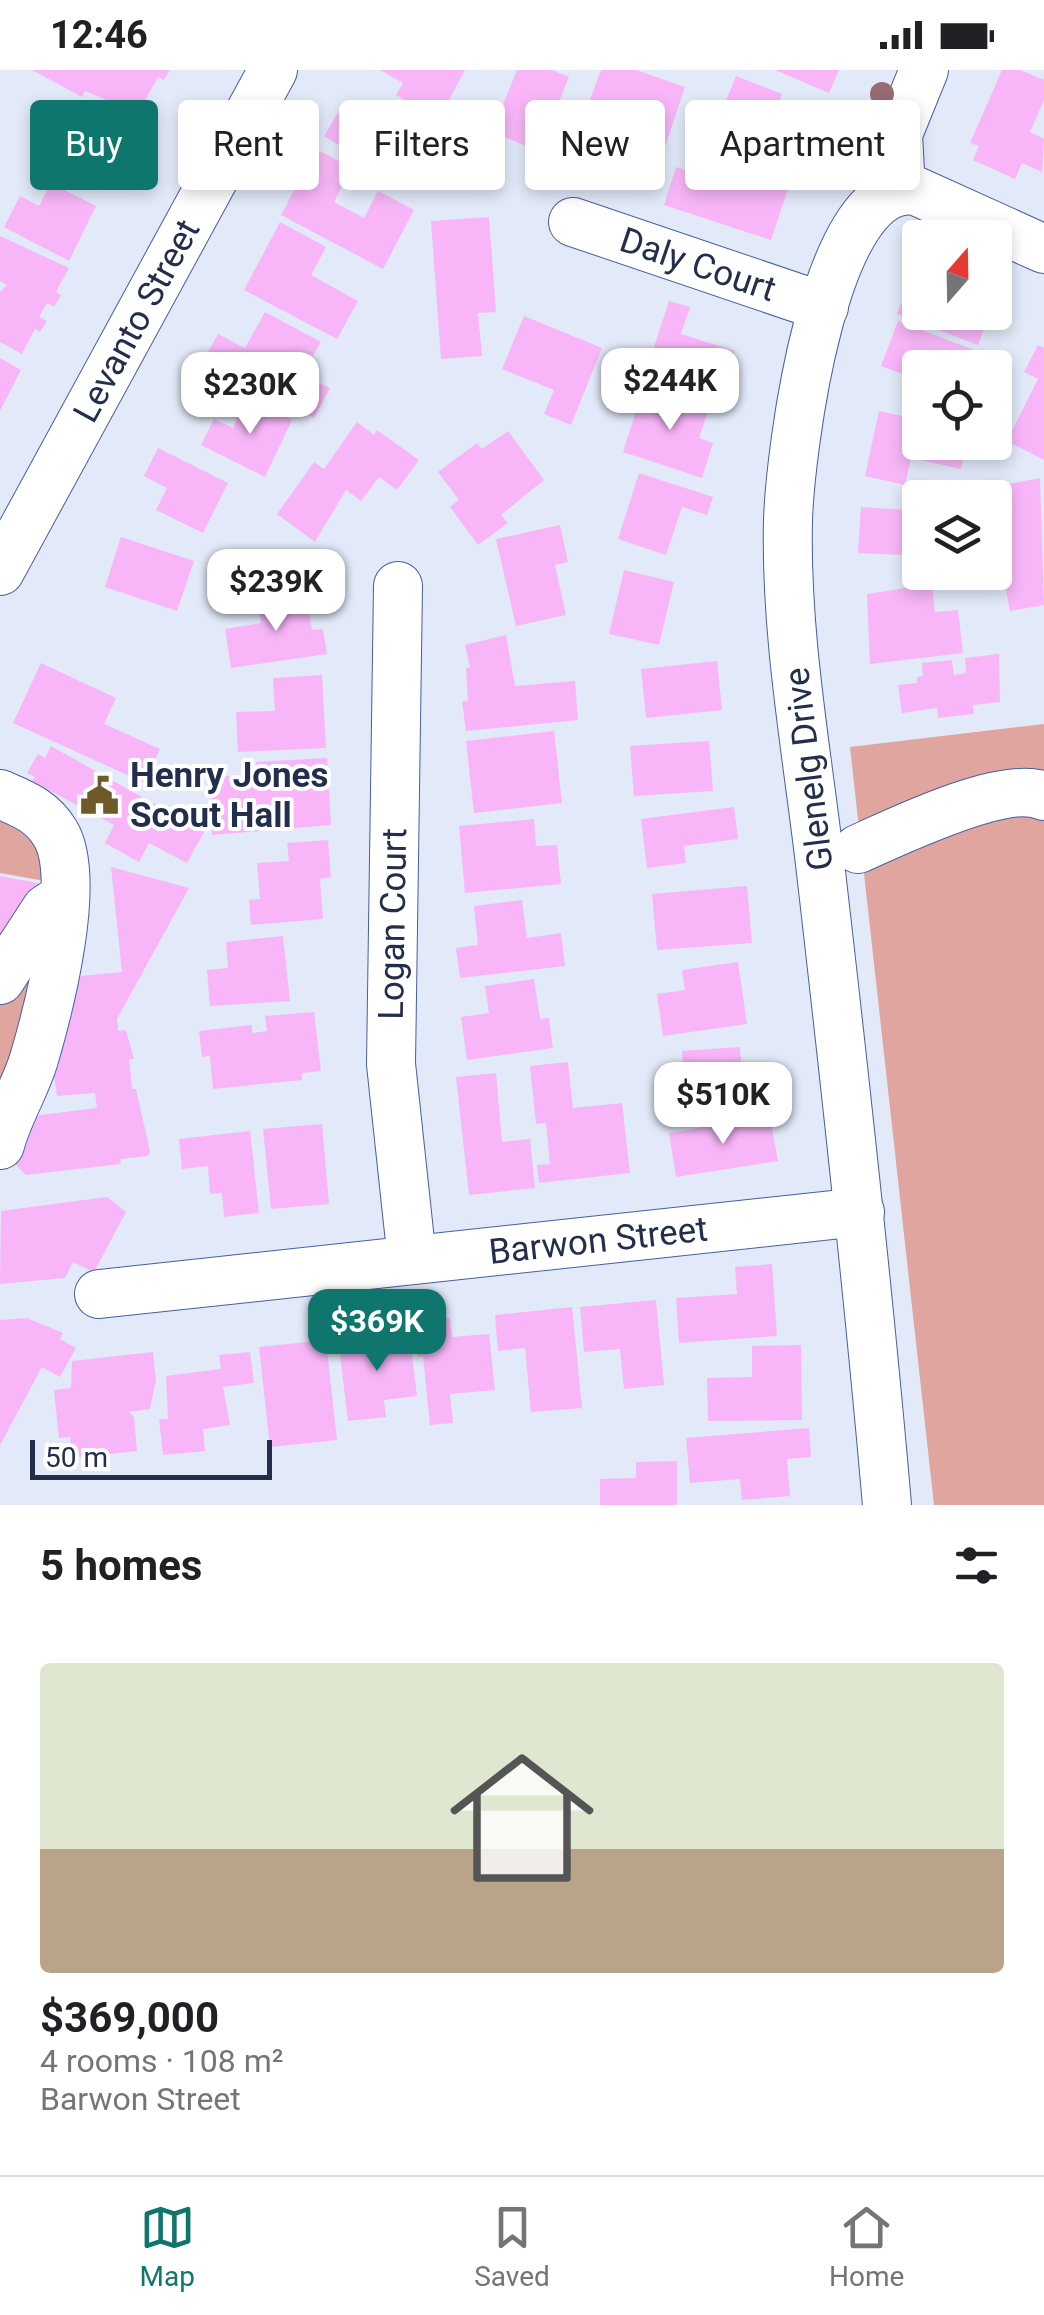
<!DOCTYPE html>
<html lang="en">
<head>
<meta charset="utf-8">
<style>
  :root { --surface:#fff; --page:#f2f2f2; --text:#202124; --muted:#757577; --line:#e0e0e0; --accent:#0f766e }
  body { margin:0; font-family:Roboto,sans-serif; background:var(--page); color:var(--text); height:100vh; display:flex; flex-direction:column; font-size:38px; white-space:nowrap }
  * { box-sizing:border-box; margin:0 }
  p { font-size:32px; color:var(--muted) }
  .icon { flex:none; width:55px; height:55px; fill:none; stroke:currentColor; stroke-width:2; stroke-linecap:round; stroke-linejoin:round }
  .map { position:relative; height:1435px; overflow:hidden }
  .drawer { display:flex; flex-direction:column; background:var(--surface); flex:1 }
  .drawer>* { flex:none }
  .top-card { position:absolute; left:30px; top:30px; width:985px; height:90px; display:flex; gap:20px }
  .needle { width:65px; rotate:20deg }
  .controls { position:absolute; left:902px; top:150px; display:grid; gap:20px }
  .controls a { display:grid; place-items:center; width:110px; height:110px; border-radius:10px; background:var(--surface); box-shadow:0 5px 15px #0003; font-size:50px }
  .scale { position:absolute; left:30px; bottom:25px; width:242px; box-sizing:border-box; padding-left:10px; border:5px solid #222e4b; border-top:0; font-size:28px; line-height:35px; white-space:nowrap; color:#222e4b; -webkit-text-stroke:8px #fff; paint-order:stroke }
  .price { position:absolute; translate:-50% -85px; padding:0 22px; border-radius:20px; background:#fff; color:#222; font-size:32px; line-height:65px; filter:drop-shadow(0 2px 5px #0008) }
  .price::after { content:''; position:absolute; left:50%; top:60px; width:30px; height:22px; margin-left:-15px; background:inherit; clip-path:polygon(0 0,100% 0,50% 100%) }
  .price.active { background:var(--accent); color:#fff }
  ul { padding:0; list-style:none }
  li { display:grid; align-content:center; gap:20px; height:530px; padding:0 40px }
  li+li { border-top:2px solid var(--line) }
  li span { display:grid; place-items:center; height:310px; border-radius:10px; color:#555 }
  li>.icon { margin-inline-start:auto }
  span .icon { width:180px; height:180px; fill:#fffc; stroke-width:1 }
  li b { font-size:42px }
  h2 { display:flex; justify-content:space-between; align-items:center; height:120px; padding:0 40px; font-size:42px }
  .pill { padding:0 35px; border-radius:10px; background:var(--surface); box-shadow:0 5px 15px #0003; font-size:35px; line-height:90px }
  .pill.active { background:var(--accent); color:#fff }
  .status { display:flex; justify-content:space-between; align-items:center; height:70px; padding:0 50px; background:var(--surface); direction:ltr }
  .status svg { height:28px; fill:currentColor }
  .tab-bar { display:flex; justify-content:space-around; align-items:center; height:140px; border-top:2px solid var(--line); background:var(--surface); font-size:28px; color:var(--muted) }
  .tab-bar a { display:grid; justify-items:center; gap:5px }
  .tab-bar .active { color:var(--accent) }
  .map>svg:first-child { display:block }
  .green { fill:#dfa59e }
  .building { fill:#f8b6f8 }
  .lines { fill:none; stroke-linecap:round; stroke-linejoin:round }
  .minor-casing { stroke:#455fa0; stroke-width:50 }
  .minor { stroke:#fff; stroke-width:48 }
  .tree { fill:#976b74 }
  .labels { text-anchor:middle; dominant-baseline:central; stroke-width:8; stroke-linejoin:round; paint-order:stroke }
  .street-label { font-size:35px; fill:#222e4b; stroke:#fff }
  .poi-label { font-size:35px; font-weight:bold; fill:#222e4b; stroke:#fff; text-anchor:start }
</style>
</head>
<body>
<div class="status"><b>12:46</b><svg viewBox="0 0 49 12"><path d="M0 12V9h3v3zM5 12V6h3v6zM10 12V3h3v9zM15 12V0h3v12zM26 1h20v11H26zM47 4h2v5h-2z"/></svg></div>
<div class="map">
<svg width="1044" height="1435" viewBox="0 0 1044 1435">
  <rect width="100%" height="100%" fill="#e2e9f8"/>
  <path class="green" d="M1044,654V1435H934L850,677Z
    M0,738L34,760L45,811L0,803Z
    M53,846L0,1050V923Z"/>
  <path class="building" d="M32,0H170L164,10L158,7L138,43L85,21L82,27Z
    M380,0H465L439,49L396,25L403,13Z
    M517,0H552L569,7L539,81L492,62Z
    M601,0H636L685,17L661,89L622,76L631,50L588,35Z
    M775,0H839L829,23Z
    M1002,0H1020L1044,10V30L1030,62L1044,69L1042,102L1022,93L1015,109L973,90L979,76L970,73Z
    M736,6L782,24L772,50L818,69L805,102L713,64Z
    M340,39L373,59L385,39L437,70L408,117L324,66Z
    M86,53L120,71L112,84L118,87L99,121L60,100Z
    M316,79L352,98L334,132L364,148L378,121L414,140L383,199L281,145Z
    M753,95L792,107L771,170L664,135L676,97L745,119Z
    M51,113L96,136L69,191L4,157L20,126L39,136Z
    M489,147L496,242L478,243L482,286L441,289L431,151Z
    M280,152L326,177L311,205L358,231L337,269L244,220Z
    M0,166L69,198L56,222L61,225L54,237L47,233L39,247L47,251L40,262L35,259L22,284L0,272V222L7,215L0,211Z
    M920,186V242H990L978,275L897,244Z
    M669,231L690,237L681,264L735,281L721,323L647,299Z
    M265,242L321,272L302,304L330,318L314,348L237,302L235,307L203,291L218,264L245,278Z
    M524,246L602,278L571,355L544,344L554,320L502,299Z
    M898,251L982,283L976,298H920V311L881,296Z
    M1038,275L1044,278V390L1007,371L1038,309L1024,302Z
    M0,288L21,300L0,341Z
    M644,317L709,338L699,368L713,373L702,408L623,382Z
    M247,328L292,350L265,407L201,375L214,349L233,358Z
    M879,341L920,350V372H966L961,399L911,388L905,415L865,406Z
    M357,352L374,365L377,360L419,390L397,420L379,407L361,431L346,420L315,472L277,444L314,392L324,399Z
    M508,361L544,410L501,445L508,453L478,475L450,437L459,430L438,402L477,373L482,379Z
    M158,378L228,413L203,463L156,440L167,418L144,406Z
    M639,403L713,427L707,445L682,437L666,485L618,469Z
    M1040,408L1044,535L1010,541L995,463V428H988L987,418Z
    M861,437L920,441V493L904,492V485L858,483Z
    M560,455L568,492L555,495L566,545L516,556L496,469Z
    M121,467L194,491L177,541L105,517Z
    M624,500L674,512L659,575L609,564Z
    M932,514L935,542L958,540L963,583L870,594L867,524Z
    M306,523L312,560L323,559L327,584L231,598L225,559L261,553L257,530Z
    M506,565L515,616L575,611L578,650L466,661L462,631L468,632L466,598L470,597L465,575Z
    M999,584L1000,632L973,635L974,644L938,648L937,638L902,643L898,615L917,613V607L923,606L922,593L952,590L954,605L966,603L965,588Z
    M717,591L722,640L646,648L641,599Z
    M41,593L116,628L104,654L160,679L145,713L13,653Z
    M322,605L326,678L238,682L236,642L275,641L273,608Z
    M554,661L562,733L474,743L466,671Z
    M709,671L713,721L634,726L630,676Z
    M51,676L204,762L187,793L149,773L139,792L105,773L114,755L32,711L35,707L27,703L38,684L45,688Z
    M327,688L331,755L212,765L210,707L257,705L256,692Z
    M734,737L738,769L684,776L686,793L647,798L641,749Z
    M534,749L536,776L557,775L561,814L465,823L459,756Z
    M328,770L331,807L320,809L323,849L251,855L249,830L260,829L257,793L289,791L287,773Z
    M111,797L189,818L117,949L118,961L126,960L134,989H129L132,1019H136L150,1081L148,1086L120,1089L121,1094L26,1105L12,1091L25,1047L97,1038L95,1023L57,1026L53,997L59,996L56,968L70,907L122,902Z
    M0,806L42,814L0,871Z
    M747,816L752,873L657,880L652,824Z
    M522,830L527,868L561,863L565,896L460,908L456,878L478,875L474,836Z
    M283,866L290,931L210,936L207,900L228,898L226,872Z
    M738,892L747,954L663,966L657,924L685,920L682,900Z
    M534,909L540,949L549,948L553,978L467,990L461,947L489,943L485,916Z
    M314,942L321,1001L302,1003V1010L213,1019L210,986L202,987L199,961L252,955V963L267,961L265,946Z
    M740,977L744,1035L686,1039L682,981Z
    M568,992L573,1038L622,1033L630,1103L539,1113L537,1095L550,1094L546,1053L536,1054L530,996Z
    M496,1003L502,1072L530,1069L535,1118L469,1125L456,1007Z
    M770,1046L778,1091L676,1107L669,1063Z
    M322,1054L329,1134L271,1139L263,1059Z
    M250,1061L259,1143L224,1147L222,1123L210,1124L208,1096L182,1099L179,1069Z
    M107,1127L126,1142L94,1202L73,1192L65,1208L0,1214L1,1141Z
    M772,1194L777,1266L679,1273L676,1228L737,1224L735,1197Z
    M656,1230L664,1315L624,1319L620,1279L584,1282L580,1237Z
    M572,1237L582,1338L531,1342L525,1278L498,1281L495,1245Z
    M27,1248L63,1263L60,1269L76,1278L60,1307L42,1297L0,1375V1250Z
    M450,1248L452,1267L489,1264L495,1320L450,1324L453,1353L430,1355L423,1286L418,1287L415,1252Z
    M409,1261L417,1326L384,1330L386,1347L348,1351L339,1276L370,1273L369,1265Z
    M326,1270L337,1370L270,1377L259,1277Z
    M801,1275L802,1350L708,1351L707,1308L752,1307V1276Z
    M153,1282L156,1310L150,1339L129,1342L134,1347L137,1381L72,1388L70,1367L59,1368L54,1320L71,1318L72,1291Z
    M250,1282L254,1313L223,1317L230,1355L203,1359L205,1381L163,1385L159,1349H168L166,1306L221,1299L219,1285Z
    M809,1358L811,1387L787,1389L790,1426L742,1430L740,1409L690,1413L686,1368Z
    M677,1391V1435H600V1409L636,1408V1392Z"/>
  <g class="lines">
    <defs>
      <g id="minor">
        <path d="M901,120L898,64L924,0"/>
        <path id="s1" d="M573,152L824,237"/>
        <path id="s2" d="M0,501L273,0"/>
        <path d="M398,516L391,994L412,1190"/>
        <path d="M0,724C23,734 42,741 55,763C83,807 49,938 34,989C25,1019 8,1044 0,1075"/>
        <path d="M858,779C898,761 1005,709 1044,726"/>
        <path d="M0,910L46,839L63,828"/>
        <path id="s3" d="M99,1224L860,1142"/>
        <path d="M887,1435C869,1227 846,1019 822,811C809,692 785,570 788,450C790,386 823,105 916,121L1044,179"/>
      </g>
    </defs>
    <use href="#minor" class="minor-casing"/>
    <use href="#minor" class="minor"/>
  </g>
  <circle class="tree" cx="882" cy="24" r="12"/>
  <defs>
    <symbol id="civic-bare" viewBox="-9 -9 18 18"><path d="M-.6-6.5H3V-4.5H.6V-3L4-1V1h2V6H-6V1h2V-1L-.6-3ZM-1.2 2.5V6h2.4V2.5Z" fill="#6e5928" stroke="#fff" stroke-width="2.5" paint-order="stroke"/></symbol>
  </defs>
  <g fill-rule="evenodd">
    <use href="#civic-bare" x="72" y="698" width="55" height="55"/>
  </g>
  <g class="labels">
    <g class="street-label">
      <text stroke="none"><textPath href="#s1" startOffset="132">Daly Court</textPath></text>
      <text stroke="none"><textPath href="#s2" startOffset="285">Levanto Street</textPath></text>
      <text transform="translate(809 699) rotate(-97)">Glenelg Drive</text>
      <text transform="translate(393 854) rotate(-89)">Logan Court</text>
      <text stroke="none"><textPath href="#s3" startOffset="502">Barwon Street</textPath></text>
    </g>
    <g class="poi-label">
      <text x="130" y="705">Henry Jones<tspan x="130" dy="40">Scout Hall</tspan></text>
    </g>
  </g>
</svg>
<div class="controls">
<a><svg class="needle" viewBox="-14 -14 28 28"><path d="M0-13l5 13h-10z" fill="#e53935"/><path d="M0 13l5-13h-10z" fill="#757577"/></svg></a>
<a><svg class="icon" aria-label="locate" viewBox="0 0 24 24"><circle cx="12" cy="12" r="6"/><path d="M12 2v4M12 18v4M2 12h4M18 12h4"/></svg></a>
<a><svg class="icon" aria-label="layers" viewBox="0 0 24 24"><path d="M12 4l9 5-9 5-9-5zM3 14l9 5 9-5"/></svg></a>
</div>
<div class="scale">50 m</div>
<b class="price" style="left:670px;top:363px">$244K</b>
<b class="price" style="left:250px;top:367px">$230K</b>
<b class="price" style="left:276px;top:564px">$239K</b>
<b class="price" style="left:723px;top:1077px">$510K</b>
<b class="price active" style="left:377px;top:1304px">$369K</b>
<div class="top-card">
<a class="pill active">Buy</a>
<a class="pill">Rent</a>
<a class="pill">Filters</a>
<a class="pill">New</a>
<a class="pill">Apartment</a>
</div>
</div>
<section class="drawer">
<h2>5 homes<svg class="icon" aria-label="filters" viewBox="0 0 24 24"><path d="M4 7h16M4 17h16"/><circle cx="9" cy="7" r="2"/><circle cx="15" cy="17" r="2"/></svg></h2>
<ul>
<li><span style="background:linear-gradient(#dfe7d0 60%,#b9a48a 0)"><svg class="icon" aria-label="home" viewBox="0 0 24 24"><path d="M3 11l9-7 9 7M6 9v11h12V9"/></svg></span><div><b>$369,000</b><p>4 rooms · 108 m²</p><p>Barwon Street</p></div></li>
</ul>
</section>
<nav class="tab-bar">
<a class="active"><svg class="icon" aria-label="map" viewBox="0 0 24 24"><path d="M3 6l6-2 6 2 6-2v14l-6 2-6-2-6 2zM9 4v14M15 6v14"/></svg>Map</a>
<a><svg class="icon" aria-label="saved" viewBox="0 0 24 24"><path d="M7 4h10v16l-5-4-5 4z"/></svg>Saved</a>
<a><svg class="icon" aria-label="home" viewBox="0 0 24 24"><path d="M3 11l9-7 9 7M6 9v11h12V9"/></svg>Home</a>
</nav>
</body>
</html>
